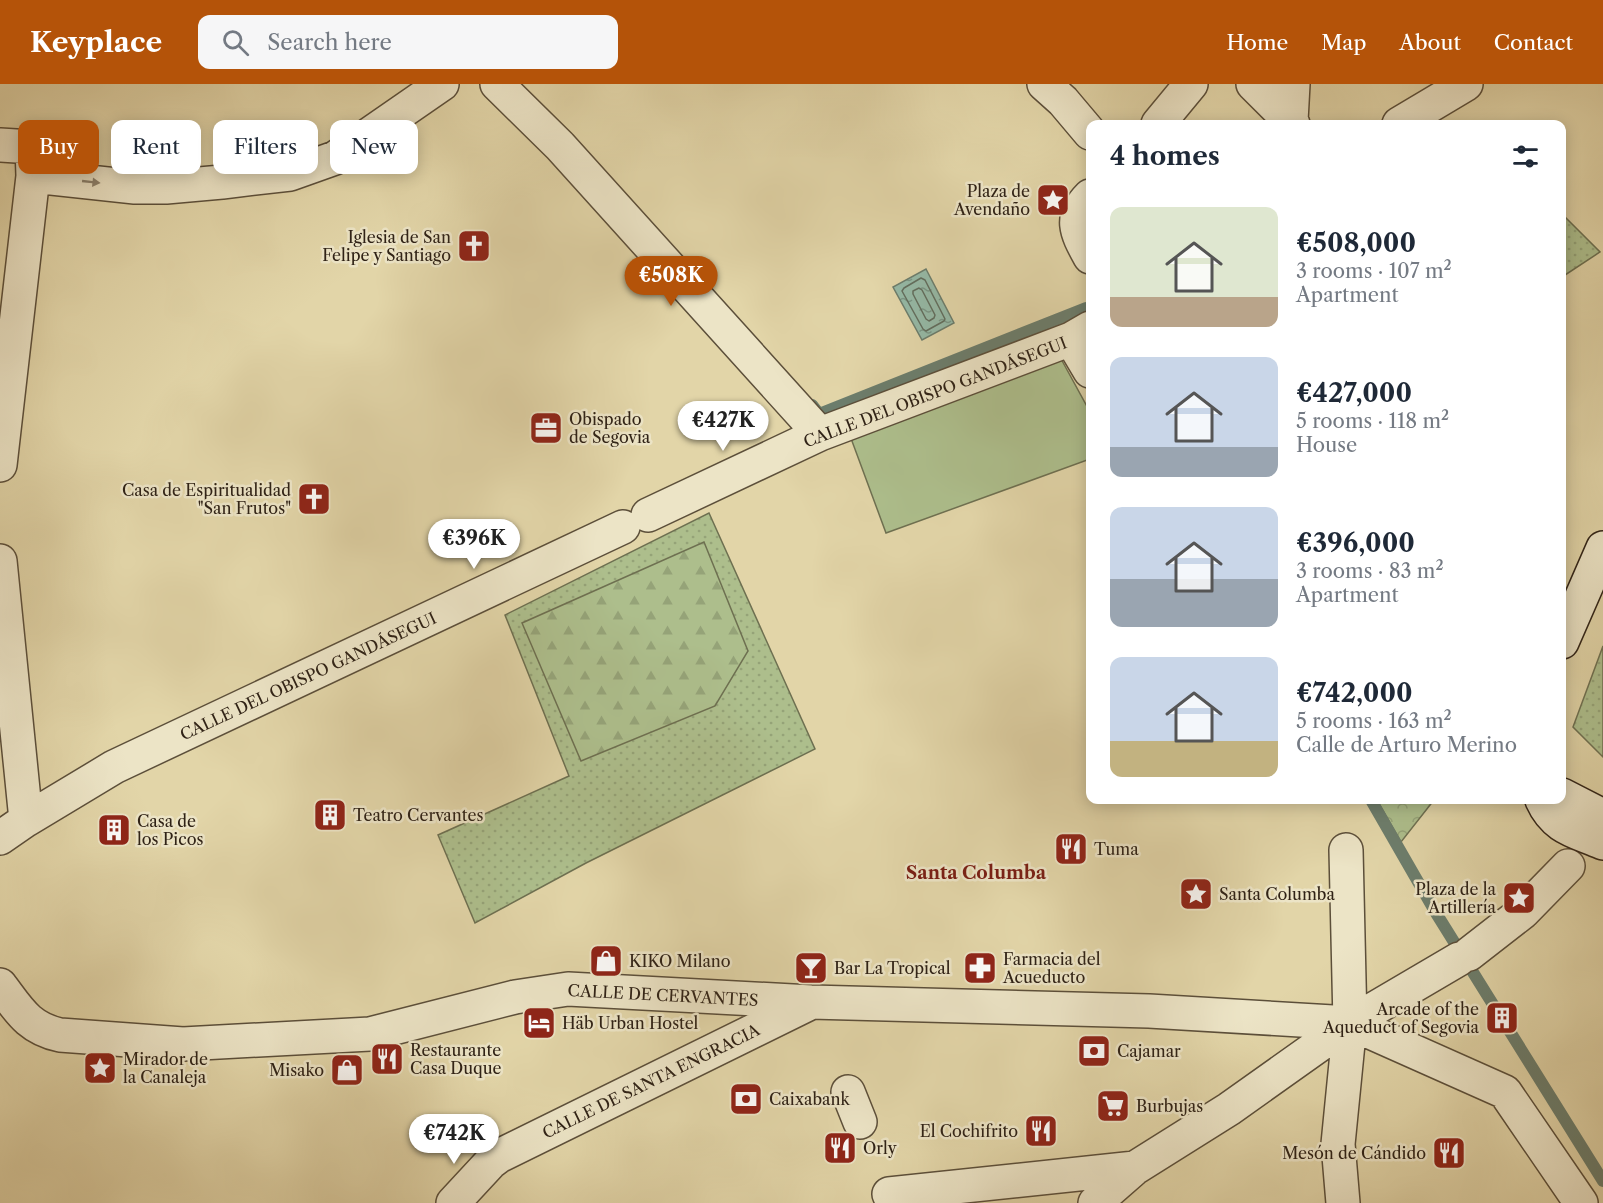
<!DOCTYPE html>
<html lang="en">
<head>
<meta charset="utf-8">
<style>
  :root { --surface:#fff; --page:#f6f6f7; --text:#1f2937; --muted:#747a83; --accent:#b45309 }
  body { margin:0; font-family:"Libre Caslon Text",serif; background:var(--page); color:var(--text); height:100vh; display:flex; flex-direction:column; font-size:22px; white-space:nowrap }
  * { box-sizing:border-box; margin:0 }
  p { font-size:20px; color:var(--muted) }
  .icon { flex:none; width:33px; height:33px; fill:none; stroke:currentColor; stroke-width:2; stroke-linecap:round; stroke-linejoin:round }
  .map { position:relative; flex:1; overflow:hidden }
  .panel { position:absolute; left:1086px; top:36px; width:480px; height:684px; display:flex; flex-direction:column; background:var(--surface); border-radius:12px; box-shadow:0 3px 15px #0003 }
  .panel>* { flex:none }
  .top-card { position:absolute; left:18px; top:36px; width:570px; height:54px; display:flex; gap:12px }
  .price { position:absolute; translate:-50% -51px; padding:0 14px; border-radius:21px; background:#fff; color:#222; font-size:20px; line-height:39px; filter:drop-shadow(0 2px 3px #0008) }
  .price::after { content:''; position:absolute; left:50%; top:36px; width:18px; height:14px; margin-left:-9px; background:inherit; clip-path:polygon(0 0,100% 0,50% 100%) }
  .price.on { background:var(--accent); color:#fff }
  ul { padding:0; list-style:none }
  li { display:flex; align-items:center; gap:18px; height:150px; padding:0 24px }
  li span { display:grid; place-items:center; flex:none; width:168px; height:120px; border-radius:12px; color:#555 }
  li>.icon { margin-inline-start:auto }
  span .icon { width:72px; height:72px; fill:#fffc; stroke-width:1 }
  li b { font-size:26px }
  h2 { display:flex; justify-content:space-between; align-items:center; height:72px; padding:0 24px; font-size:26px }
  .tag { padding:0 21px; border-radius:12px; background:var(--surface); box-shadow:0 3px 15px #0003; font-size:21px; line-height:54px }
  .tag.on { background:var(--accent); color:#fff }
  header { display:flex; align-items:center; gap:36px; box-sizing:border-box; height:84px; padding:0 30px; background:var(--accent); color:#fff }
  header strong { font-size:28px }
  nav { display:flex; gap:33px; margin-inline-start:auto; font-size:21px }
  .search { width:420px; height:54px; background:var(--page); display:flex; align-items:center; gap:15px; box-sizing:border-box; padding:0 21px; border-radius:12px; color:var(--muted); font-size:22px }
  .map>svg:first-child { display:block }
  .grass { fill:url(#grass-dots); stroke:#6e7051; stroke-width:1.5 }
  .forest { fill:url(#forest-firs); stroke:#6e7051; stroke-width:1.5 }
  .park { fill:url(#park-crowns); stroke:#6e7051; stroke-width:1.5 }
  .pitch { fill:#adbe8c; stroke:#6e7051; stroke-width:1.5 }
  .water { fill:url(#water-ripples); stroke:#6c7d6c; stroke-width:1.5 }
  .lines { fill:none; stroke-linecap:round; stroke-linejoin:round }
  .shore { stroke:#626e5e; stroke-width:1.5 }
  .stream { stroke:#6c7d6c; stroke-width:12 }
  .street-casing { stroke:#5c4f3a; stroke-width:36 }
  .secondary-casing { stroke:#2f2216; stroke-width:36 }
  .street { stroke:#ece4c6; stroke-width:33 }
  .secondary { stroke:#ece4c6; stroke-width:33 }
  .oneway { fill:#8e836e }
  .labels { text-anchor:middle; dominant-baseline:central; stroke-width:5; stroke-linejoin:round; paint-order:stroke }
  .poi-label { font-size:16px; fill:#2f2216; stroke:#ece4c6; text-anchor:start }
  .street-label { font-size:16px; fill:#2f2216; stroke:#ece4c6 }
  .neighbourhood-label { font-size:18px; font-weight:bold; fill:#7a1f14; stroke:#ece4c6 }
</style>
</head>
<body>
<header>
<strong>Keyplace</strong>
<div class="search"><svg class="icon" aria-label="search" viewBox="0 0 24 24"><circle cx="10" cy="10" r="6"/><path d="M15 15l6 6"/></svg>Search here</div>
<nav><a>Home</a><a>Map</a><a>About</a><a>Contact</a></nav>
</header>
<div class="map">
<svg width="1603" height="1119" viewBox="0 0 1603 1119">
  <defs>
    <pattern id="grass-dots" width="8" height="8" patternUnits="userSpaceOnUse" patternTransform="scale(1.5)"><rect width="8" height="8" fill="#adbe8c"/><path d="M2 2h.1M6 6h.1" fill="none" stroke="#95a378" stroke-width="1.8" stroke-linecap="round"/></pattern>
    <pattern id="forest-firs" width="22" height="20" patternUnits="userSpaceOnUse" patternTransform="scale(1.5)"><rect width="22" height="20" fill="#adbe8c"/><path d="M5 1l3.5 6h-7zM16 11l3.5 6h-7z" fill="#95a378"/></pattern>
    <pattern id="park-crowns" width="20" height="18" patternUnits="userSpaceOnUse" patternTransform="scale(1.5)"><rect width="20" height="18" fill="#adbe8c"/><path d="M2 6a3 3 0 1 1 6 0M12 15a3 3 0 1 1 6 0" fill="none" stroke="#95a378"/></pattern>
    <pattern id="water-ripples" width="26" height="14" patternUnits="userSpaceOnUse" patternTransform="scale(1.5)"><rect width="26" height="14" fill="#95b9a6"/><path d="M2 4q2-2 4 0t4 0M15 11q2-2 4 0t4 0" fill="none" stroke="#7a9686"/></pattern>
  </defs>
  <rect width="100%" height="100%" fill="#e2d5a8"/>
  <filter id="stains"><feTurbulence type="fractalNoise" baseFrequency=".00333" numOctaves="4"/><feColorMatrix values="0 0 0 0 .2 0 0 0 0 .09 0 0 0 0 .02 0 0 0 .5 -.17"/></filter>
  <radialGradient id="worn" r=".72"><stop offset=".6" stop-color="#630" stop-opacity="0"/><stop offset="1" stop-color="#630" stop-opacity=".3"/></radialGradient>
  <path class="grass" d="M1562,130L1600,168L1562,193Z
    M709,429L815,665L586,779L475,839L438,751L569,692L505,531Z
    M1603,562V673L1573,643Z"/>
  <path class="forest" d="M704,458L748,567L715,622L581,677L522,539Z"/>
  <path class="park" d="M1377,716H1434L1401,758Z"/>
  <path class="pitch" d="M1060,273L1090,328V375L886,449L849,349Z"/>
  <path class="water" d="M926,185L954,239L922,256L893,203Z"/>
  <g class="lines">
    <path class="shore" d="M921,194L925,196L945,235L944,237L926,247L923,245L902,207L904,204Z
      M919,204L922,206L935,231L934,234L929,237L926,235L913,210V207Z"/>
    <path class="stream" d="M812,321L819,330L1086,224L1090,232
      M1371,716L1436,829L1603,1097"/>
    <defs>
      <path id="street" d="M497,0L560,62L820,350
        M1044,0L1063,17L1090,49
        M1253,0L1293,40
        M1291,37L1293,0
        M1158,40L1191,0
        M1399,40L1466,0
        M0,61L32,63L33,92L0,381
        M33,92L135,103H166L222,98L290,90L335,74L442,0
        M1090,112C1068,134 1077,149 1090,173
        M1071,255L1090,287
        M648,431L820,350L1071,255L1090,244
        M0,477L26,736
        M0,754L26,736L114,683L623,443
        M1469,870L1523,828L1568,782
        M0,901C19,926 28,944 60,951L183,960L370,950L515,913L568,905L811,918L1149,927L1350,939L1505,1008L1581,1119
        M848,1008L860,1038
        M453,1119L491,1078L499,1072L810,919
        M893,1119L889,1110L1135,1084
        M1095,1119L1135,1084L1229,1025L1350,939L1459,875
        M1343,1119L1338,1060L1350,939L1346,766"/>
      <path id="secondary" d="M1562,558L1603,464
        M1562,711L1603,732
        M1542,716C1555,745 1576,747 1603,759"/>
    </defs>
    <use href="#street" class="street-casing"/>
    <use href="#secondary" class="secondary-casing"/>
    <use href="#street" class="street"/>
    <use href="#secondary" class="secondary"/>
  </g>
  <defs><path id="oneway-solid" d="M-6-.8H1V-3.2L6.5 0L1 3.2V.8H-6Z" transform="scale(1.5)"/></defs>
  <use class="oneway" href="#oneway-solid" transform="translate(91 98) rotate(6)"/>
  <defs>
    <symbol id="sight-square" viewBox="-11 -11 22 22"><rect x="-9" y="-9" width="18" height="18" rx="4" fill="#8f2418" stroke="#ece4c6"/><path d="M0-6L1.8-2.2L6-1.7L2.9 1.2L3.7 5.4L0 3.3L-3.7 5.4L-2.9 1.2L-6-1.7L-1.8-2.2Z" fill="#fff"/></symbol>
    <symbol id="church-square" viewBox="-11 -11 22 22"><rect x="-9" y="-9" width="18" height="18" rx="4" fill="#8f2418" stroke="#ece4c6"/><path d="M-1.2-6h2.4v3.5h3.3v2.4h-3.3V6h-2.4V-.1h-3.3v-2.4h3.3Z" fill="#fff"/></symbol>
    <symbol id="office-square" viewBox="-11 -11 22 22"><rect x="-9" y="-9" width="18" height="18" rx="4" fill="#8f2418" stroke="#ece4c6"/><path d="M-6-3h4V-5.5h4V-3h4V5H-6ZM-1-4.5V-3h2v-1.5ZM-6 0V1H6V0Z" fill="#fff"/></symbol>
    <symbol id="building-square" viewBox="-11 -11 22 22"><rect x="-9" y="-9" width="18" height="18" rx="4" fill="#8f2418" stroke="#ece4c6"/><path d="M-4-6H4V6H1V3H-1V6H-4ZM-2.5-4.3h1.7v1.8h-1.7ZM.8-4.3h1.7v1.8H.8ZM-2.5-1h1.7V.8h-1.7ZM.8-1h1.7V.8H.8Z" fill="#fff"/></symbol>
    <symbol id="restaurant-square" viewBox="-11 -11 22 22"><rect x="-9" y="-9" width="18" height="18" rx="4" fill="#8f2418" stroke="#ece4c6"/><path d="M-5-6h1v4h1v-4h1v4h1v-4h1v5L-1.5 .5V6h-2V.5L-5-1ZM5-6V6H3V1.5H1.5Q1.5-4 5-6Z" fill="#fff"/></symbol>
    <symbol id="shop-square" viewBox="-11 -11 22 22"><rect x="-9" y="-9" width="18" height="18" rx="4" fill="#8f2418" stroke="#ece4c6"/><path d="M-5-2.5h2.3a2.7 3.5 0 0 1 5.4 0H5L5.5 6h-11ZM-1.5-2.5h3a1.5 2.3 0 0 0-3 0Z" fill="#fff"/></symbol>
    <symbol id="bar-square" viewBox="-11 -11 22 22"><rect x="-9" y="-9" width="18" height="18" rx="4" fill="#8f2418" stroke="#ece4c6"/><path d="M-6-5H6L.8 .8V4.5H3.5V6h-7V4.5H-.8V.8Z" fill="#fff"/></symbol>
    <symbol id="pharmacy-square" viewBox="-11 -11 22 22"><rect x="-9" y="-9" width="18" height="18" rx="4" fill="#8f2418" stroke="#ece4c6"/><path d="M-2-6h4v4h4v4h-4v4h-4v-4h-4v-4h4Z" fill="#fff"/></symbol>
    <symbol id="hotel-square" viewBox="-11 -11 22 22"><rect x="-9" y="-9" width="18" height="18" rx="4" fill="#8f2418" stroke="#ece4c6"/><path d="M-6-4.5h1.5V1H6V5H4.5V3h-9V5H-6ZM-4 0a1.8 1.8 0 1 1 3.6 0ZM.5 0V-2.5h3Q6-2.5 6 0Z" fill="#fff"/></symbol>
    <symbol id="bank-square" viewBox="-11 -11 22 22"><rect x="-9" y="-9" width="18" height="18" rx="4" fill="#8f2418" stroke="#ece4c6"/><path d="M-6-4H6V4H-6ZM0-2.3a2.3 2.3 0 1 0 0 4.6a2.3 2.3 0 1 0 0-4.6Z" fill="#fff"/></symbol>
    <symbol id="supermarket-square" viewBox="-11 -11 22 22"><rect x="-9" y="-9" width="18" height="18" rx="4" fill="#8f2418" stroke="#ece4c6"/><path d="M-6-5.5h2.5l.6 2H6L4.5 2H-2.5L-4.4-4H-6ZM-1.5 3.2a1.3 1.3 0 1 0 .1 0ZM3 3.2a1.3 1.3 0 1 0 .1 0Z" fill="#fff"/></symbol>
  </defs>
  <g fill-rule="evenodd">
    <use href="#sight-square" x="1034" y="97" width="38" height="38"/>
    <use href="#church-square" x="455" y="143" width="38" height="38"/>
    <use href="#office-square" x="527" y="325" width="38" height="38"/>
    <use href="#church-square" x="295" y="396" width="38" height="38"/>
    <use href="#building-square" x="311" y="712" width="38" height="38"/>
    <use href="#building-square" x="95" y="727" width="38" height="38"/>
    <use href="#restaurant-square" x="1052" y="746" width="38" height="38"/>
    <use href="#sight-square" x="1177" y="791" width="38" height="38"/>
    <use href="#sight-square" x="1500" y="795" width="38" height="38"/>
    <use href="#shop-square" x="587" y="858" width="38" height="38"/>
    <use href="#bar-square" x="792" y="865" width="38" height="38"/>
    <use href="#pharmacy-square" x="961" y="865" width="38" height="38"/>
    <use href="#building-square" x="1483" y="915" width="38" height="38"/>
    <use href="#hotel-square" x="520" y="920" width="38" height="38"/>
    <use href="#bank-square" x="1075" y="948" width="38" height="38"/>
    <use href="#restaurant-square" x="368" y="956" width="38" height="38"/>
    <use href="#sight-square" x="81" y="965" width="38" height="38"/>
    <use href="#shop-square" x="328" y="967" width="38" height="38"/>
    <use href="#bank-square" x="727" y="996" width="38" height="38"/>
    <use href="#supermarket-square" x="1094" y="1003" width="38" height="38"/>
    <use href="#restaurant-square" x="1022" y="1028" width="38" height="38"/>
    <use href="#restaurant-square" x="821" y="1045" width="38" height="38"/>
    <use href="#restaurant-square" x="1430" y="1050" width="38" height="38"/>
  </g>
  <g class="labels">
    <g class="poi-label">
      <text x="1030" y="107" text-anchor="end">Plaza de<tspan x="1030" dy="18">Avendaño</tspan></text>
      <text x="451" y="153" text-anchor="end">Iglesia de San<tspan x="451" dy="18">Felipe y Santiago</tspan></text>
      <text x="569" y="335">Obispado<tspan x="569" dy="18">de Segovia</tspan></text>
      <text x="291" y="406" text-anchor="end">Casa de Espiritualidad<tspan x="291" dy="18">"San Frutos"</tspan></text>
      <text x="353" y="731">Teatro Cervantes</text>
      <text x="137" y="737">Casa de<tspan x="137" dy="18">los Picos</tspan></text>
      <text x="1094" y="765">Tuma</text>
      <text x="1496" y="805" text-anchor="end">Plaza de la<tspan x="1496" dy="18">Artillería</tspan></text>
      <text x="1219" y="810">Santa Columba</text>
      <text x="1003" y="875">Farmacia del<tspan x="1003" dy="18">Acueducto</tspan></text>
      <text x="629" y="877">KIKO Milano</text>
      <text x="834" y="884">Bar La Tropical</text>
      <text x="1479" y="925" text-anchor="end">Arcade of the<tspan x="1479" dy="18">Aqueduct of Segovia</tspan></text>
      <text x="562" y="939">Häb Urban Hostel</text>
      <text x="410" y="966">Restaurante<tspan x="410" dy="18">Casa Duque</tspan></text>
      <text x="1117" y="967">Cajamar</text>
      <text x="123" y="975">Mirador de<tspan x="123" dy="18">la Canaleja</tspan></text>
      <text x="324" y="986" text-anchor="end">Misako</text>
      <text x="769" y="1015">Caixabank</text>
      <text x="1136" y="1022">Burbujas</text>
      <text x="1018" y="1047" text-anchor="end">El Cochifrito</text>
      <text x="863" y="1064">Orly</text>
      <text x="1426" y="1069" text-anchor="end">Mesón de Cándido</text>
    </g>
    <g class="street-label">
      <text transform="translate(935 308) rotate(-21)">CALLE DEL OBISPO GANDÁSEGUI</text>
      <text transform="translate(308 592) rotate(-25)">CALLE DEL OBISPO GANDÁSEGUI</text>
      <text transform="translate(663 911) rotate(3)">CALLE DE CERVANTES</text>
      <text transform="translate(651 997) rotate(-26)">CALLE DE SANTA ENGRACIA</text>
    </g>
    <g class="neighbourhood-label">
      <text x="976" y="789">Santa Columba</text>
    </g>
  </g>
  <rect width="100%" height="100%" filter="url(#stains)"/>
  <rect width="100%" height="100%" fill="url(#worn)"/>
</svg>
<b class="price on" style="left:671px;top:223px">€508K</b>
<b class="price" style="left:723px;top:368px">€427K</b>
<b class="price" style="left:474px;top:486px">€396K</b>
<b class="price" style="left:454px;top:1081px">€742K</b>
<div class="top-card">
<a class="tag on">Buy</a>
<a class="tag">Rent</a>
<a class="tag">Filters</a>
<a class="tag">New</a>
</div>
<section class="panel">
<h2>4 homes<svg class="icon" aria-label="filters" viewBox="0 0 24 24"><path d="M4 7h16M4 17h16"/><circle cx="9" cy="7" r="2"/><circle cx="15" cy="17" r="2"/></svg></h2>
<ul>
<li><span style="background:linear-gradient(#dfe7d0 75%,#b9a48a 0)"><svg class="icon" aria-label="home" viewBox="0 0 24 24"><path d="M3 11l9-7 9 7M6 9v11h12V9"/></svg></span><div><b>€508,000</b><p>3 rooms · 107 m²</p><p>Apartment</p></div></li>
<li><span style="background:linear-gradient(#c9d6e8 75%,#9aa5b1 0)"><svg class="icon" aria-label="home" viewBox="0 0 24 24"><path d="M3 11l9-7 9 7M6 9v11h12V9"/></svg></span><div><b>€427,000</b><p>5 rooms · 118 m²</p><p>House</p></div></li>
<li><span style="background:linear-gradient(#c9d6e8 60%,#9aa5b1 0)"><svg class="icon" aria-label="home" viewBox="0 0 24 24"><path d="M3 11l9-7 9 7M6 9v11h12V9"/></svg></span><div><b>€396,000</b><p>3 rooms · 83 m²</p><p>Apartment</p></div></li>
<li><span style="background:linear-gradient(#c9d6e8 70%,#c2b280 0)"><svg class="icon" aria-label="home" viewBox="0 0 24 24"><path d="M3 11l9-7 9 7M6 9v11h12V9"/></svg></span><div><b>€742,000</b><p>5 rooms · 163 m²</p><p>Calle de Arturo Merino</p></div></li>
</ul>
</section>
</div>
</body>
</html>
